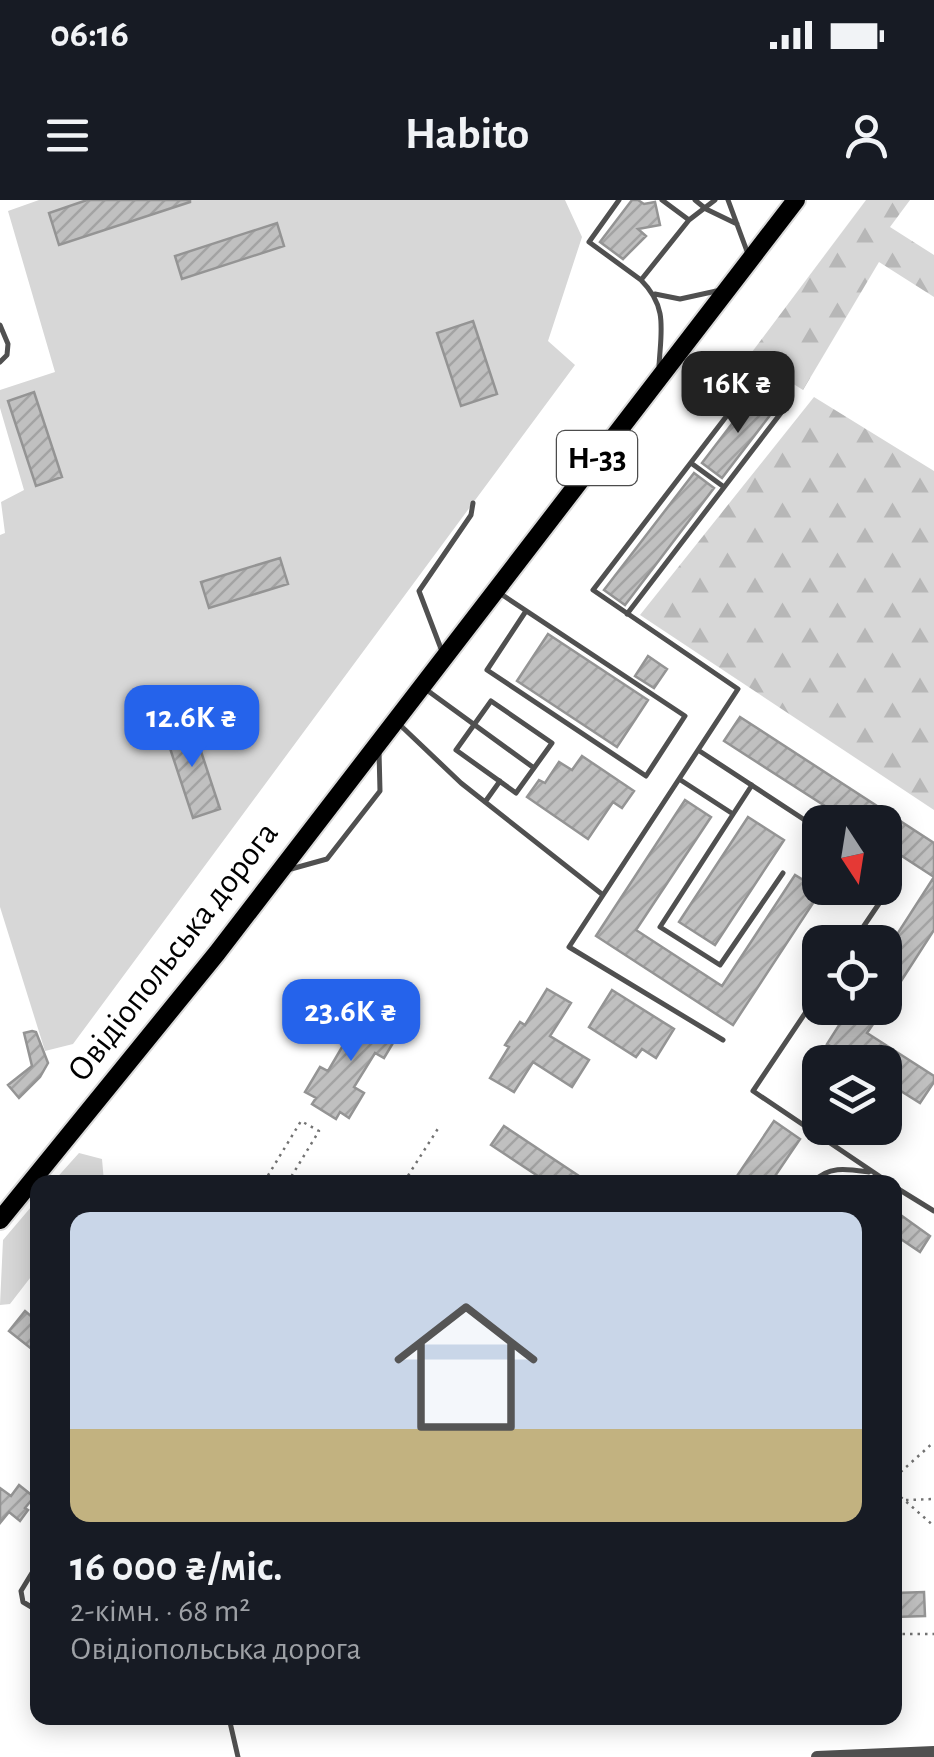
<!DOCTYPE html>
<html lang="uk">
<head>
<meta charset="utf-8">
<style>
  :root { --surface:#171b24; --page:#242831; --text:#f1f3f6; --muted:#9ea1a6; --accent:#2563eb }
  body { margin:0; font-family:"Alegreya Sans",sans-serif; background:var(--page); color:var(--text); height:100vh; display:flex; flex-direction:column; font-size:38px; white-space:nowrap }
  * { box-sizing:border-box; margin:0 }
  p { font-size:32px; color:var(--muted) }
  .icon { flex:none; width:55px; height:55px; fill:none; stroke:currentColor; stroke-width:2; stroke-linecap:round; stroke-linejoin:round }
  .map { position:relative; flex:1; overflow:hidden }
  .side { position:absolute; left:30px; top:975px; width:872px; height:550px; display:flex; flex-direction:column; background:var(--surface); border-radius:20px; box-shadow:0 5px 25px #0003 }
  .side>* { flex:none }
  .needle { width:65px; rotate:168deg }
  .fabs { position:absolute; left:802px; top:605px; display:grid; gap:20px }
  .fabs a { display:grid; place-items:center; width:100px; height:100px; border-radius:20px; background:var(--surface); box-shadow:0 5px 25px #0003; font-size:50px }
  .price { position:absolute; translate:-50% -85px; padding:0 22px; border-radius:20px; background:var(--accent); color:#fff; font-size:32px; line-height:65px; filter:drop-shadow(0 2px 5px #0008) }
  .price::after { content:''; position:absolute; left:50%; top:60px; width:30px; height:22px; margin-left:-15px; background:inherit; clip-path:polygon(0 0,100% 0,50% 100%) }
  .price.active { background:#222; color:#fff }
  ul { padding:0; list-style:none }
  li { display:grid; align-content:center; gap:20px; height:530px; padding:0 40px }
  li span { display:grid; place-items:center; height:310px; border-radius:20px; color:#555 }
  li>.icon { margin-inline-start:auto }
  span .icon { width:180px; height:180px; fill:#fffc; stroke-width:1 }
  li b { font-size:42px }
  .status { display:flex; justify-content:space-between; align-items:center; height:70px; padding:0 50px; background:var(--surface); direction:ltr }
  .status svg { height:28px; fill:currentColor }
  header { display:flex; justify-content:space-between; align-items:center; height:130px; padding:0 40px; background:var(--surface); font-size:45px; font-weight:700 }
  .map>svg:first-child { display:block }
  .grass { fill:#d7d7d7 }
  .forest { fill:url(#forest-firs) }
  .building { fill:url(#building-hatch); stroke:#949494; stroke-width:2.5 }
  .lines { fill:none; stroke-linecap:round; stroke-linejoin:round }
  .primary-casing { stroke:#dbdbdb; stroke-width:22 }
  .path { stroke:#727272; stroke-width:2.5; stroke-dasharray:2.5 5; stroke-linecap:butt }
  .service { stroke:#505050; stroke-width:5 }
  .tertiary { stroke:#505050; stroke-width:12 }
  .primary { stroke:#000; stroke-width:18 }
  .labels { text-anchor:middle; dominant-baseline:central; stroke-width:9; stroke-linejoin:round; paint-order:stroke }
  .shield { fill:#fff; stroke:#4c4c4c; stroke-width:2.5 }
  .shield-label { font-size:32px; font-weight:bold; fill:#000 }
  .street-label { font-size:35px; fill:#000; stroke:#fff }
</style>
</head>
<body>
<div class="status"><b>06:16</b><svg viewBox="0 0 49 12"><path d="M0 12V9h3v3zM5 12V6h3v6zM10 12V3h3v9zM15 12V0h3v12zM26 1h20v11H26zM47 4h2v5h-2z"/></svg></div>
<header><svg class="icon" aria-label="menu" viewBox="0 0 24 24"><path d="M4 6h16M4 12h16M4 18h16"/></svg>Habito<svg class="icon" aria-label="person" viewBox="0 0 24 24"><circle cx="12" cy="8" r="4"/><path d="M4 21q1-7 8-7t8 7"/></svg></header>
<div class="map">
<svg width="934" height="1557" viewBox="0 0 934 1557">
  <defs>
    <pattern id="forest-firs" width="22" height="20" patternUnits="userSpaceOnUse" patternTransform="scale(2.5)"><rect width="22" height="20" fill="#d7d7d7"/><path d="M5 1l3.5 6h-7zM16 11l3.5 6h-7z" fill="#b7b7b7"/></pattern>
    <pattern id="building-hatch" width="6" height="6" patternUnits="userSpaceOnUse" patternTransform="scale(2.5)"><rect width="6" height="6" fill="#c0c0c0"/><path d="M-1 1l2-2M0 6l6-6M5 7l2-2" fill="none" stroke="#a3a3a3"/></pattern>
  </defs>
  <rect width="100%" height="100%" fill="#fff"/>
  <path class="grass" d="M39,0H565L582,37L548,141L575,165L73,844L45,851L0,707V335L5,333L1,302L24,290L0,208V190L55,172L8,11Z
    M79,953L102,959L104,982H53Z
    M37,1000V1069L10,1104L0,1105L3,1040Z"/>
  <path class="forest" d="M866,0H910L890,27L934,55V97L879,62L803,190L749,156Z
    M814,197L934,271V610L640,415Z"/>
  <path class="building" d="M87,0H190V2L59,45L49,13Z
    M632,0H638L644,4L655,2L660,25L638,29L646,36L623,59L600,42Z
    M277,23L284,46L182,79L175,56Z
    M473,121L497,194L461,206L437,133Z
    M34,192L62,277L36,286L8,201Z
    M754,195L774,210L722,278L702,263Z
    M694,273L714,288L625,405L604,390Z
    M280,358L288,384L209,408L201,382Z
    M548,434L648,500L617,547L517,481Z
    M648,456L667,469L654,488L635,476Z
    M740,517L934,643V730L885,806V753L934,677L885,645V622H850L724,541Z
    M191,521L220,609L193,618L164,530Z
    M582,556L634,591L622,608L613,602L588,639L527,597L539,580L545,583L559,562L572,570Z
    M685,600L711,617L636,730L722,786L795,675L821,691L733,825L596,736Z
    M748,617L784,640L715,745L679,722Z
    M547,789L571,803L550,836L589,860L572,887L533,862L514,892L490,878L509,847L505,845L520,822L525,825Z
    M612,790L674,829L656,858L642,849L636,857L589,827Z
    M355,808L371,817L381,815L386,826L399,833L384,858L375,853L354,887L364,893L349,918L340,912L336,919L312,904L316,898L305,892L320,867L328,871L348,837L341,833Z
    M850,808H884L867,833L934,876V882L920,903L885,881V862H856L827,844Z
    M32,831L36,832L48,863L40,877L19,898L8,885L32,866L24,833Z
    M774,921L800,939L771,982H733Z
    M504,926L588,982H547L491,945Z
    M902,1016L930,1036L920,1052L895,1035V1026Z
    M25,1111L38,1122V1154L9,1131Z
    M19,1285L34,1297L25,1308L28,1310L20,1321L9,1312L0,1323V1288L11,1296Z
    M924,1392L925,1416L895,1417V1393Z"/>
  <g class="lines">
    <defs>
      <path id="primary" d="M0,1020L217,753L796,0"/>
    </defs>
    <use href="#primary" class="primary-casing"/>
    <path class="path" d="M264,982L301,921L319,931L288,982
      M404,982L439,927
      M895,1277L934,1242
      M895,1292L934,1326
      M906,1300L934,1299
      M895,1434H934"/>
    <path class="service" d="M619,0L589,42L641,80
      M662,0L689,20
      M695,0L706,9L737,24
      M728,0L748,54
      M655,94L680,99L721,90
      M0,125L8,144L7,155L0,162
      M659,166C661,130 668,107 641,80L689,20L715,0
      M691,263L724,287
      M498,392L685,516L646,576L487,470L526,411
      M627,414L784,209L752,183L593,390L738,489L569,747L723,840
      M443,454L419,391L471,315L473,303
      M424,488L534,568
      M491,501L552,543L516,593L456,550Z
      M399,524L461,583L603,695
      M698,550L820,630
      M679,579L733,614
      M752,585L660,727L720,765L783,673
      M485,602L500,581
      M291,669L327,659L380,591L379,551
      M853,742L895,680L885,673
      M820,791L753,891L888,982
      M813,982C829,965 848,969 869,972
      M895,987L934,1011
      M38,1363L21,1391L23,1402L38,1411
      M229,1518L238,1557"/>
    <path class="tertiary" d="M817,1557L934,1552"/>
    <use href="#primary" class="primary"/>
  </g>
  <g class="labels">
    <rect class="shield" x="557" y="231" width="80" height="54" rx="8"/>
    <g class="shield-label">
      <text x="597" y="258">Н-33</text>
    </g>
    <g class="street-label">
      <text transform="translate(173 752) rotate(-52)">Овідіопольська дорога</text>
    </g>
  </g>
</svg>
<div class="fabs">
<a><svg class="needle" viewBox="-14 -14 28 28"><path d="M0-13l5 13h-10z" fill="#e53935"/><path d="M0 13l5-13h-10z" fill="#9ea1a6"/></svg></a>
<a><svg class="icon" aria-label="locate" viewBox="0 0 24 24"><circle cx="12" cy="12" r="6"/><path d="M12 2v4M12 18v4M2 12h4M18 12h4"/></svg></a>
<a><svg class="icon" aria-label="layers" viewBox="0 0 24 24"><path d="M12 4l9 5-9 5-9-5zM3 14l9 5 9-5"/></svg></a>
</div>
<b class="price active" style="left:738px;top:236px">16K ₴</b>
<b class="price" style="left:192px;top:570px">12.6K ₴</b>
<b class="price" style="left:351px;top:864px">23.6K ₴</b>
<section class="side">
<ul>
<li><span style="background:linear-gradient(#c9d6e8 70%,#c2b280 0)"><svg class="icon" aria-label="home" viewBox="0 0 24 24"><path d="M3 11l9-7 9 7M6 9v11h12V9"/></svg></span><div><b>16 000 ₴/міс.</b><p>2-кімн. · 68 m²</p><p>Овідіопольська дорога</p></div></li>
</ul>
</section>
</div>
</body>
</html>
